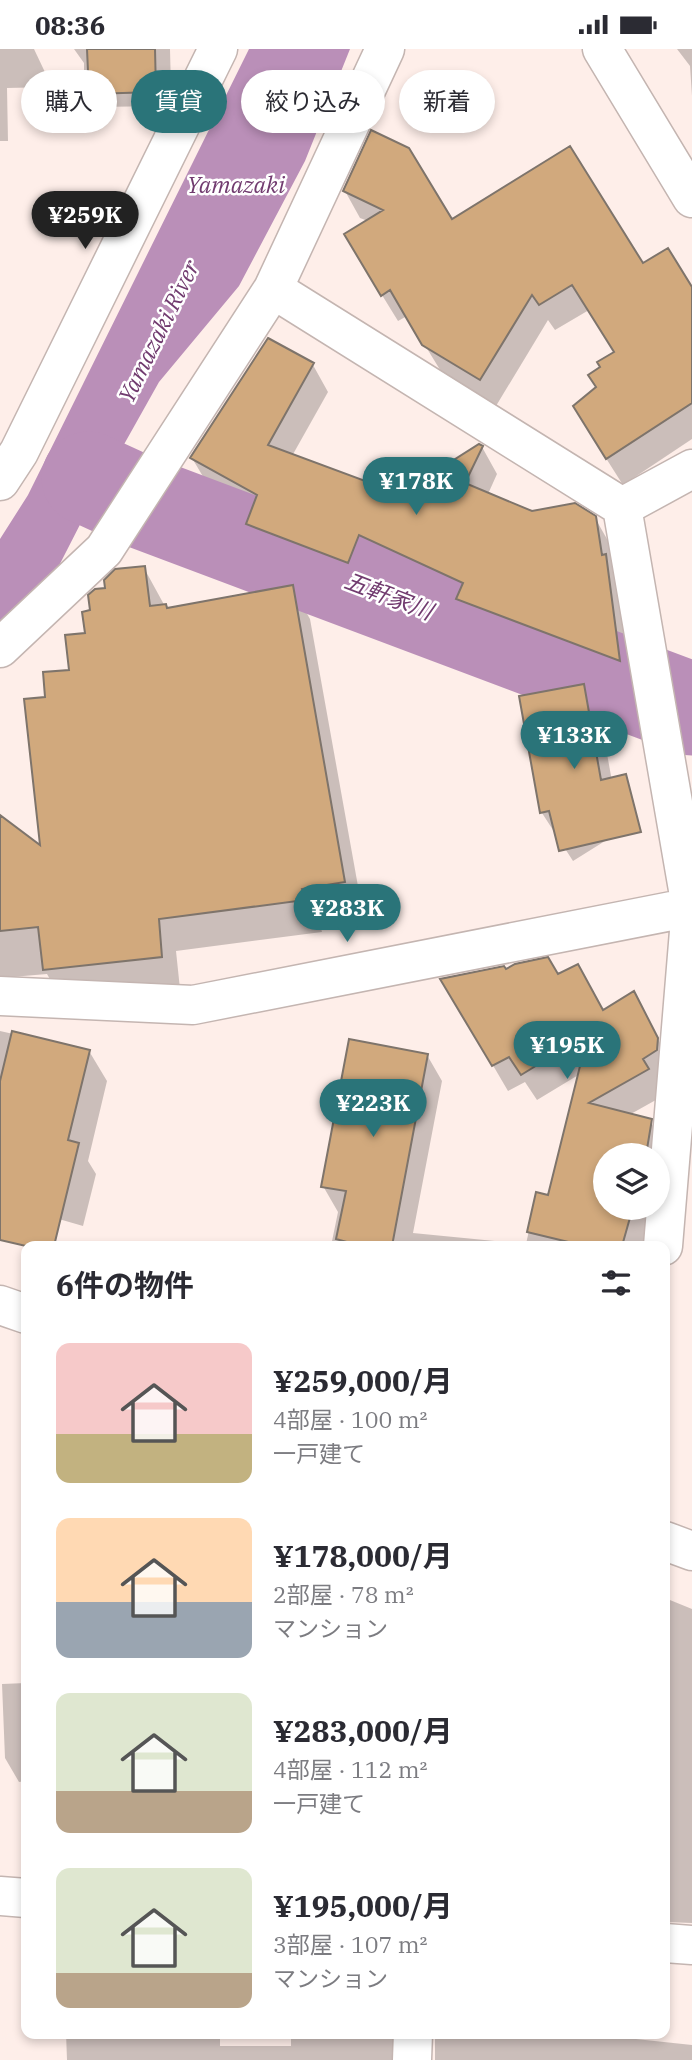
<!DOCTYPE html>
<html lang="ja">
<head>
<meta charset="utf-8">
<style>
  :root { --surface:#fff; --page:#f2f2f3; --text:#2b2b33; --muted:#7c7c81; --accent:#2a7479 }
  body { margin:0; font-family:"IBM Plex Serif","Noto Sans JP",serif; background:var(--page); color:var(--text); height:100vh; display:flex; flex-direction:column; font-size:26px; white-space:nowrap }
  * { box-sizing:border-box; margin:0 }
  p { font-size:23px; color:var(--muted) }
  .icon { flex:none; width:38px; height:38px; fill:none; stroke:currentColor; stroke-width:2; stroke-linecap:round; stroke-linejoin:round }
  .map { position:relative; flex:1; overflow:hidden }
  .side { position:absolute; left:21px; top:1192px; width:649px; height:798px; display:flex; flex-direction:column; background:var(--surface); border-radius:14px; box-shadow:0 4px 10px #0003 }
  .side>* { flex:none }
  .top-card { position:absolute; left:21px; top:21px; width:651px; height:63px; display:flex; gap:14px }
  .controls { position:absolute; left:593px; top:1094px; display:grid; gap:14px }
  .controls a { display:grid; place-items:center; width:77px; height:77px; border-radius:50%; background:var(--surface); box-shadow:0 4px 10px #0003; font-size:35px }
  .price { position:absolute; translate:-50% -60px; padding:0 16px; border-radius:24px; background:var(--accent); color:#fff; font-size:23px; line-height:46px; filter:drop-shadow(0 2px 4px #0008) }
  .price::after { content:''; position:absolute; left:50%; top:42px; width:21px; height:16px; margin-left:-10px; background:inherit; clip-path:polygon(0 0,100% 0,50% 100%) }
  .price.on { background:#222; color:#fff }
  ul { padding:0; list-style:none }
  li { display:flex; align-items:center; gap:21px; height:175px; padding:0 35px }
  li span { display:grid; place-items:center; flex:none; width:196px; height:140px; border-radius:14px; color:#555 }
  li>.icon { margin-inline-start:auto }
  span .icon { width:84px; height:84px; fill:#fffc; stroke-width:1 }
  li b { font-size:30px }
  h2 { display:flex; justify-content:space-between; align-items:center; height:84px; padding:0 35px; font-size:30px }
  .pill { padding:0 24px; border-radius:32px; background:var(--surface); box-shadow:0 4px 10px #0003; font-size:24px; line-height:63px }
  .pill.on { background:var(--accent); color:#fff }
  .status { display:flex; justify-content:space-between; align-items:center; height:49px; padding:0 35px; background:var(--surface); direction:ltr }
  .status svg { height:19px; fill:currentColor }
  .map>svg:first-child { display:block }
  .water { fill:#ba8fb8 }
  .shadow { fill:#0003 }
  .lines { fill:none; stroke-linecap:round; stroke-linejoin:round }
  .river { stroke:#ba8fb8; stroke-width:93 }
  .building { fill:#d1a97d; stroke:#7e746b; stroke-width:2 }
  .minor-casing { stroke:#c4b5b1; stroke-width:41 }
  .tertiary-casing { stroke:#c4b5b1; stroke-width:41 }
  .minor { stroke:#fff; stroke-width:38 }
  .tertiary { stroke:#fff; stroke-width:38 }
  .labels { text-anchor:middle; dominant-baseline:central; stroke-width:5; stroke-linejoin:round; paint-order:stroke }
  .water-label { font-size:23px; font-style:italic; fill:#713b6f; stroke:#fff }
</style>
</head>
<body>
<div class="status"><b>08:36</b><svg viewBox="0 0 49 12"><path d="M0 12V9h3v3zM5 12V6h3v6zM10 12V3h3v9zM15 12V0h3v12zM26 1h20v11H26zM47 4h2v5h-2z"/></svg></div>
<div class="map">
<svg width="692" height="2011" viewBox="0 0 692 2011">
  <rect width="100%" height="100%" fill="#feeee9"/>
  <path class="water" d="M249,0H350L305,112L239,237L159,333L90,456L42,550L0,591V490L28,446Z"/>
  <path class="shadow" d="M0,0H34L52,38L7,39L8,92H0Z
    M74,0H170L171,40L162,39V57L99,58L84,29V14Z
    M677,0H692V47L690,17Z
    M345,142L451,172L643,216L692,241V390L623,436L590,384L602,319L615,304L589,261L555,281L548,271L496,357L442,324L407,267L398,272L361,212L368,172L360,169Z
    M313,316L328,343L292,407L400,447L482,398L497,425L488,445L532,464L595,469L611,497L635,638L474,577L459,551L374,513L364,541L263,502L248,475L253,461L208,436L192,409Z
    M144,519L167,561L292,538L310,570L363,865L319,872L322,883L176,902L180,940L63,953L47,925L0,929V769L42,800L47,649L71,622L87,585L92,563L107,540Z
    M583,637L600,666L621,782L573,812L542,764L521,648Z
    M506,922L558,928L602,963L648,971L672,1017L663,1047L629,1066L650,1072L666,1098L658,1106H606V1158H653L643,1197H331L338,1163L323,1137L427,1006L442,1032L413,1184L526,1195L537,1145L550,1148L580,1025L537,1051L525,1033L508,1042L443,931Z
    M0,982L89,1002L107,1032L88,1112L96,1125L83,1177L0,1153Z
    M665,1549L692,1560V1874L665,1873Z
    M26,1634V1732L19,1733L5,1709L2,1635Z
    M66,1984H220V1997H291V1984H580L692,1996V2011H435V1990L431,1989L406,2011H67Z"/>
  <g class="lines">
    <path class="river" d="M88,429L136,451L692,660"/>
  </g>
  <path class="building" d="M87,0H155L156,43L89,45Z
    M371,81L409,99L452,170L570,97L643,214L668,199L692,238V354L606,410L573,357L596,338L588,326L600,318L597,313L614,303L572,236L539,256L532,246L480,331L422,296L390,241L381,247L344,185L383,161L343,142Z
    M268,289L314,314L268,396L400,445L479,395L483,397L465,434L532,462L575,454L596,467L602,506L606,505L620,612L456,550L463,534L359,486L348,514L246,475L257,446L190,409Z
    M145,517L150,557L166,555L167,559L293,536L345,833L302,840L305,851L159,870L162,908L43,921L38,878L0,882V766L40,796L24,650L45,648L43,623L69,621L65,586L85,584L82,563L90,561L88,546L95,540L105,539L104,531L115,520Z
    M584,635L601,731L626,725L641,783L559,802L549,762L540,764L519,647Z
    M548,908L558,925L578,915L603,961L634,942L658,989L657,1001L643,1010L649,1020L589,1054L652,1070L646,1106H606V1158H633L622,1197H585L527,1183L536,1143L548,1146L588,985L521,1026L509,1008L492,1017L440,930L504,917L506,920L515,915Z
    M12,982L90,1001L68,1091L79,1094L54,1197H26L0,1191V1032Z
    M349,990L428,1005L392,1197H361L336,1190L346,1142L321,1138Z"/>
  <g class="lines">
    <defs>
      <path id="minor" d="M273,240L622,458L692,420
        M0,432L19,403L218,0
        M622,458L691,858L663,1197
        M0,599L104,501L273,240L385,0
        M0,947L193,956L692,858
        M0,1256L26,1265
        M665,1492L692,1502
        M0,1847L26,1849
        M665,1894L692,1896
        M412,2011L413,1984"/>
      <path id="tertiary" d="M602,0L692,149"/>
    </defs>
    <use href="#minor" class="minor-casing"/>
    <use href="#tertiary" class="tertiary-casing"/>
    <use href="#minor" class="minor"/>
    <use href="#tertiary" class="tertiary"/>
  </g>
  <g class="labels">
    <g class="water-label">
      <text x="236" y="135">Yamazaki</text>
      <text transform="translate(158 282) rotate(-64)">Yamazaki River</text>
      <text transform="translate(389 546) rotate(21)">五軒家川</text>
    </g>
  </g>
</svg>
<div class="controls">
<a><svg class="icon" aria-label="layers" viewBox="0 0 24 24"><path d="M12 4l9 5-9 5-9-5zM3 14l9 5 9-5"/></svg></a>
</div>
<b class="price on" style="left:85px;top:202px">¥259K</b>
<b class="price" style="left:416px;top:468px">¥178K</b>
<b class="price" style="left:574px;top:722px">¥133K</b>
<b class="price" style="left:347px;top:895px">¥283K</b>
<b class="price" style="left:567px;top:1032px">¥195K</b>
<b class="price" style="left:373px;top:1090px">¥223K</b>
<div class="top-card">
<a class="pill">購入</a>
<a class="pill on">賃貸</a>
<a class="pill">絞り込み</a>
<a class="pill">新着</a>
</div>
<section class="side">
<h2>6件の物件<svg class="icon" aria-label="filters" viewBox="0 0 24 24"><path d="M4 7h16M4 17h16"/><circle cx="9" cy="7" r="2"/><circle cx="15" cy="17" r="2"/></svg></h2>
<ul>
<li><span style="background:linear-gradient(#f6c9c9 65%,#c2b280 0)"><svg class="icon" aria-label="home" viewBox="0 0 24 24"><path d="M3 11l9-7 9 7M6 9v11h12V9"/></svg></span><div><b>¥259,000/月</b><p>4部屋 · 100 m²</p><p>一戸建て</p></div></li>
<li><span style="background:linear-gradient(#ffd9b3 60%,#9aa5b1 0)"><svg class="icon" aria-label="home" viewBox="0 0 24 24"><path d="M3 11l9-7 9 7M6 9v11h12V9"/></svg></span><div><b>¥178,000/月</b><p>2部屋 · 78 m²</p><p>マンション</p></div></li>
<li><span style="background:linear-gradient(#dfe7d0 70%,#b9a48a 0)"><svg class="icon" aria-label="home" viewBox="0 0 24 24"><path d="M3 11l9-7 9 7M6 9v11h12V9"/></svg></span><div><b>¥283,000/月</b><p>4部屋 · 112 m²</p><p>一戸建て</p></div></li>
<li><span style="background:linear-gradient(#dfe7d0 75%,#b9a48a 0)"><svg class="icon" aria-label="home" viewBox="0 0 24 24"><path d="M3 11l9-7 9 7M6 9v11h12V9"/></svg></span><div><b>¥195,000/月</b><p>3部屋 · 107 m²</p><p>マンション</p></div></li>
</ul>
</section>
</div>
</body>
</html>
